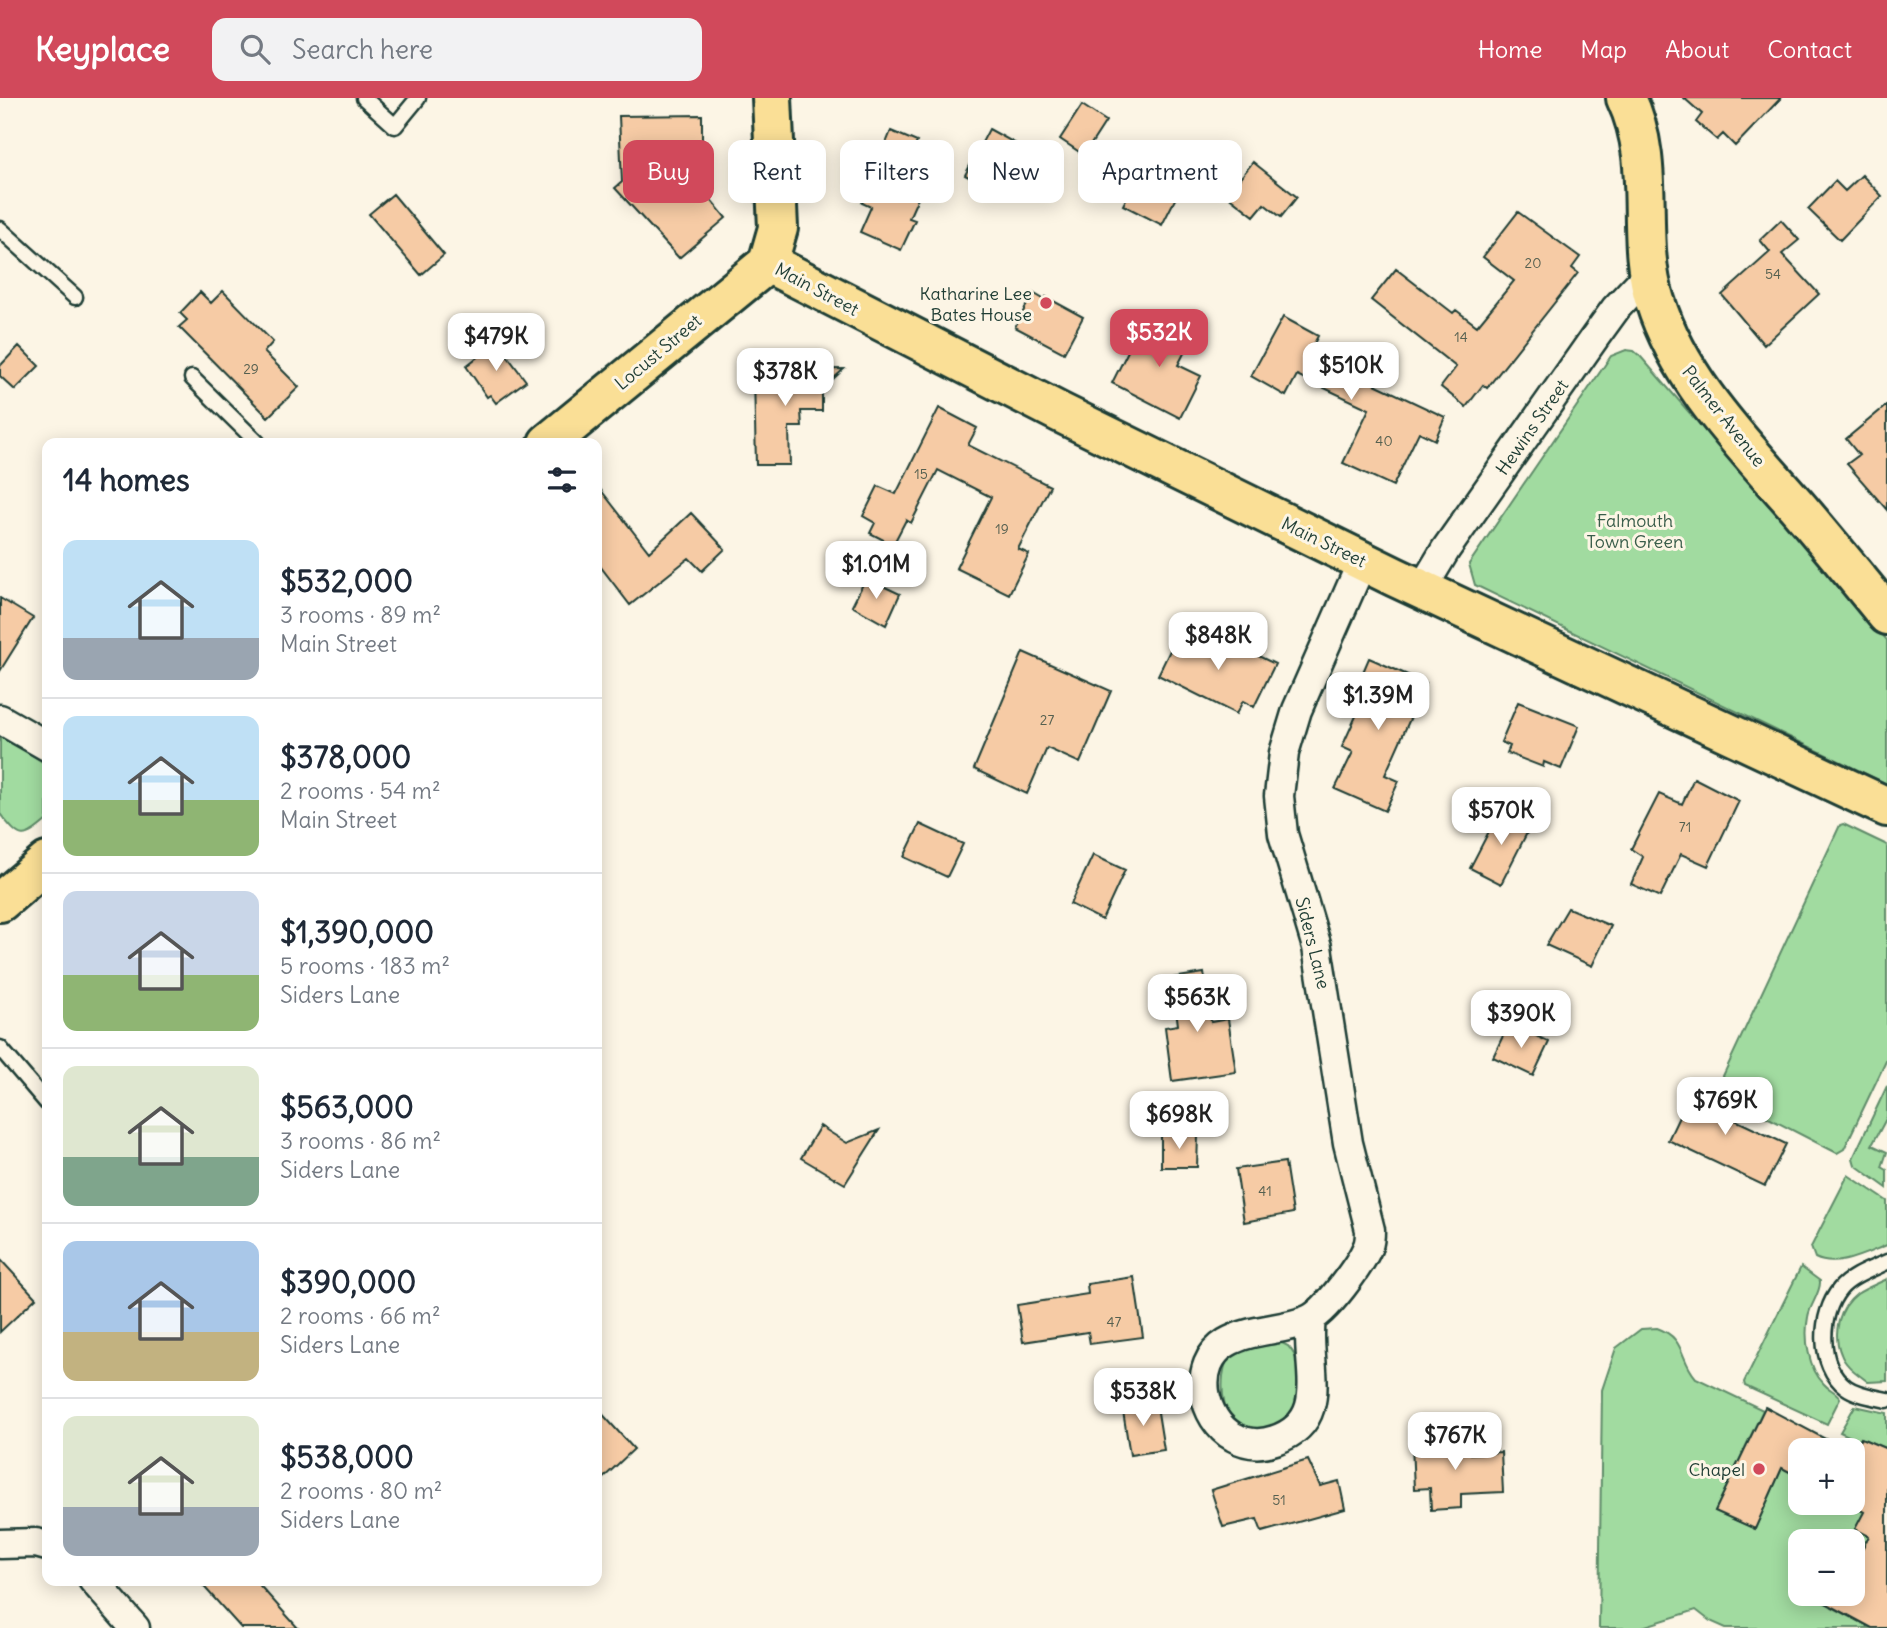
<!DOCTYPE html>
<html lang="en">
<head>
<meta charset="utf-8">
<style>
  :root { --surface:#fff; --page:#f2f2f3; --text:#1f2937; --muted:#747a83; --line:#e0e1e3; --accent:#d1495b }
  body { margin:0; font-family:Delius,sans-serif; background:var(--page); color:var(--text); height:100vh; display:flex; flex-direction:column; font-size:26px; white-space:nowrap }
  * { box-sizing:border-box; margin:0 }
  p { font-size:23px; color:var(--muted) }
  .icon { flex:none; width:38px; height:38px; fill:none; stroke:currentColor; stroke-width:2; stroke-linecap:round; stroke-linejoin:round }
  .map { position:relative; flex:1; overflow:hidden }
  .drawer { position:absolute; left:42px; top:340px; width:560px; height:1148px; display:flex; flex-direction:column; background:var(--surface); border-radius:14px; box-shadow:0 4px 18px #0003 }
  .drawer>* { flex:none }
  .banner { position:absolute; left:623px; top:42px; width:665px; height:63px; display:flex; gap:14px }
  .controls { position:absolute; left:1788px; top:1340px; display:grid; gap:14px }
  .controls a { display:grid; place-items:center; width:77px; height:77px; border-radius:14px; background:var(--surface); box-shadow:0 4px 18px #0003; font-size:35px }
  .price { position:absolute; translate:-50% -60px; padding:0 16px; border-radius:14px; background:#fff; color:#222; font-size:23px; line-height:46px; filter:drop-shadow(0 2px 4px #0008) }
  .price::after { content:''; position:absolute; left:50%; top:42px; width:21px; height:16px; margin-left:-10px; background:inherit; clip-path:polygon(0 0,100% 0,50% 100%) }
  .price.current { background:var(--accent); color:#fff }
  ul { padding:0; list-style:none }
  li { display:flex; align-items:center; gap:21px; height:175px; padding:0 21px }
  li+li { border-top:2px solid var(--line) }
  li span { display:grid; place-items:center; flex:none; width:196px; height:140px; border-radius:14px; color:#555 }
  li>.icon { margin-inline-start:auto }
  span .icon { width:84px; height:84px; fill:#fffc; stroke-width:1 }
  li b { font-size:30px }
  h2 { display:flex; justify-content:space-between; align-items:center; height:84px; padding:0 21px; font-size:30px }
  .tag { padding:0 24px; border-radius:14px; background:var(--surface); box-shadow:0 4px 18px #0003; font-size:24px; line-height:63px }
  .tag.current { background:var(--accent); color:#fff }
  header { display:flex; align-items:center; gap:42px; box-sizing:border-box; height:98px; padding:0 35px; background:var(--accent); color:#fff }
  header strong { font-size:33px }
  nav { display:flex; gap:38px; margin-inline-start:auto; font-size:24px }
  .search { width:490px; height:63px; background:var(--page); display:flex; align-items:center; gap:18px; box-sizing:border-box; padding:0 24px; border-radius:14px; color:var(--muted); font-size:26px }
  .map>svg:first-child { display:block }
  .green { fill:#a1dba0; stroke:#608c6a; stroke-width:2 }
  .building { fill:#f6cba5; stroke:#1f3d34; stroke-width:2 }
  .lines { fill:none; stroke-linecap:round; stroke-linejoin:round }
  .lane-casing { stroke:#1f3d34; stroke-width:19 }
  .street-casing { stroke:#1f3d34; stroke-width:33 }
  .primary-casing { stroke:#1f3d34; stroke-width:44 }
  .highway-casing { stroke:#1f3d34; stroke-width:44 }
  .lane { stroke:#fcf5e5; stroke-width:14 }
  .street { stroke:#fcf5e5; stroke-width:28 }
  .primary { stroke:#fadf96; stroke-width:38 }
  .highway { stroke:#fadf96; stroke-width:38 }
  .poi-dot { fill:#d1495b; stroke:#fcf5e5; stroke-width:2.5 }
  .labels { text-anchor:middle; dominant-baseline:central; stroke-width:6; stroke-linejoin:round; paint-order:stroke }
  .number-label { font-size:14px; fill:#556050 }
  .street-label { font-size:18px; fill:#1f3d34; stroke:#fcf5e5 }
  .poi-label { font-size:18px; fill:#1f3d34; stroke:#fcf5e5; text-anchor:end }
  .park-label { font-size:18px; fill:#395d4a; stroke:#fcf5e5 }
</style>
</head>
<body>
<header>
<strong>Keyplace</strong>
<div class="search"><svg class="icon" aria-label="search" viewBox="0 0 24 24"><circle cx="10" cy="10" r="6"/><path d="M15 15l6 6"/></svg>Search here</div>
<nav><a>Home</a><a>Map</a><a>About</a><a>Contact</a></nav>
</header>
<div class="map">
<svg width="1887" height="1530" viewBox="0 0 1887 1530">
  <rect width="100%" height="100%" fill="#fcf5e5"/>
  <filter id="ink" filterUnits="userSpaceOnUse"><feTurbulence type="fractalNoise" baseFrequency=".0143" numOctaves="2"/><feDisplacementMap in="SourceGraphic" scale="14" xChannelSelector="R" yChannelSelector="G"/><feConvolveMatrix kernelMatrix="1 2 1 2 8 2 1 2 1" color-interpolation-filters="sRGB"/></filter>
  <g filter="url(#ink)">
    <path class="green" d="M1626,252L1634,253L1641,259L1887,542V686L1475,487L1469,466L1611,258Z
      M0,636L47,667V722C21,744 21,741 0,716Z
      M1843,726L1887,747V961L1844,1051L1837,1055L1716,993L1840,727Z
      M1887,988V1019L1872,1047L1887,1054L1882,1069L1887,1072V1090L1855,1067L1853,1060Z
      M1848,1077L1887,1103V1147C1866,1155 1837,1171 1815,1160L1811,1149Z
      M1801,1169L1820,1183C1821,1195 1810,1206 1808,1219C1804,1240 1808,1270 1824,1286C1829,1292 1836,1293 1840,1300L1827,1326L1745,1288L1744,1284Z
      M1887,1181V1283L1868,1284C1858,1276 1845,1268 1841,1256C1832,1235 1839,1210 1857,1196C1866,1190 1877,1186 1887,1181Z
      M1657,1230C1686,1240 1679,1261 1696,1280L1763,1312L1715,1413L1755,1431L1790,1352L1801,1358V1405H1849L1864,1414L1856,1431L1869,1438L1853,1468V1444H1801V1496H1838L1832,1509L1872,1530H1726L1710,1523L1696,1512L1639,1530H1599L1602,1292L1616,1250L1641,1231Z
      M1282,1245L1288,1248C1302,1263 1299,1279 1299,1298C1299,1338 1215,1356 1223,1278C1224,1270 1227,1259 1234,1254C1246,1248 1268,1248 1282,1245Z
      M1855,1308L1887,1315V1351L1861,1340L1859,1343L1840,1334Z"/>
    <path class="building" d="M1684,0H1781L1735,48L1723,36L1717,42L1696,24L1702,16Z
      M1082,7L1106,23L1084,57L1060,41Z
      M702,17V91L726,120L679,160L615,90L622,84L619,18Z
      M989,31L1029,53L1005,98L965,77Z
      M891,33L917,44L908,66L929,75L909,120L915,122L901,152L860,134L871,109L862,105Z
      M1153,48L1192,68L1162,127L1123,107Z
      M1253,64L1297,99L1281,119L1264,106L1254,118L1227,97Z
      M1862,77L1882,98L1840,142L1808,111L1835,83L1845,93Z
      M393,96L444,157L421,177L369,116Z
      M1518,114L1580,159L1572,170L1578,175L1487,290L1483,287L1466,309L1441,289L1456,269L1371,202L1396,171L1453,215L1456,212L1477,228L1514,183L1483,159Z
      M1781,122L1799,142L1782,156L1819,196L1764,247L1722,197L1770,154L1760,142Z
      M223,193L273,244L264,254L299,289L268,319L179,229L187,222L180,215L200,194L211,205Z
      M1033,195L1045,202L1046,199L1083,219L1064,255L1015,229Z
      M1155,218L1193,238L1178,267L1201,278L1180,320L1112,285L1133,243L1140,246Z
      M1283,219L1318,238L1309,255L1445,319L1435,342L1419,334L1393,388L1343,365L1369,311L1297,277L1286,298L1251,278Z
      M497,244L526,283L496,305L490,297L487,299L466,268Z
      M19,248L39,268L15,292L0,278V268Z
      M844,271L822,291V313H801L802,329H789L790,367H756L754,278H760V272Z
      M1887,307V412L1847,366L1859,357L1846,341Z
      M939,310L977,330L968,347L1050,388L1018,451L1029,456L1009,496L956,470L991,399L938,372L911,425L906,422L893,447L870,435L875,425L863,418L878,388L896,396Z
      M597,387L649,454L691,415L725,451L702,473L689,460L630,507L597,464Z
      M866,480L900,496L886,527L852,508Z
      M0,500L33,520L0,573Z
      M1215,537L1275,566L1254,609L1243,603L1236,616L1158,577L1177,538L1207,552Z
      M1023,554L1111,593L1080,665L1047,650L1027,696L974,671Z
      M1369,560L1426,585L1385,677L1399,683L1385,713L1335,691L1353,654L1342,649L1361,607L1352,600Z
      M1518,604L1579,628L1561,671L1544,664L1543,669L1507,655L1510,648L1501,644Z
      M1694,680L1739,703L1708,768L1681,756L1660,799L1631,786L1643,759L1631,751L1659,696L1682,706Z
      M1500,712L1531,727L1501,786L1470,770Z
      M920,726L963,746L947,779L904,759Z
      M1093,757L1125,772L1102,822L1070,806Z
      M1568,810L1611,828L1592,868L1546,847Z
      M1204,875L1211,924L1228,921L1236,974L1172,983L1165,929L1178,927L1172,880Z
      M1509,925L1549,944L1533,978L1493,959Z
      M1696,983L1724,997L1716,1013L1786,1046L1765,1088L1668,1042Z
      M820,1028L847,1045L879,1032L845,1086L801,1060Z
      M1161,1037H1198L1197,1069H1161Z
      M1285,1064L1293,1115L1244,1124L1236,1071Z
      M0,1161L36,1200L0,1234Z
      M1134,1179L1143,1239L1090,1246L1088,1234L1023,1244L1017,1207L1088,1196L1087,1186Z
      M1156,1302L1164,1352L1130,1357L1122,1307Z
      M1765,1309L1848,1353H1801V1380L1782,1370L1755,1431L1715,1413Z
      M597,1310L634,1351L597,1386Z
      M1861,1340L1887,1351V1530H1872L1809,1496H1853V1468L1869,1438L1855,1431L1864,1414L1853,1408V1354Z
      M1470,1342L1471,1356L1501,1354L1503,1394L1461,1396V1410L1431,1412L1430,1390L1414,1391L1412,1346Z
      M1308,1362L1320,1388L1339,1383L1345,1411L1262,1434L1257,1421L1223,1429L1211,1392Z
      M198,1482H255L298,1530H241Z"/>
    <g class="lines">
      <defs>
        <path id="lane" d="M364,0L395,28L418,0
          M0,131L75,199
          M192,280L258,345
          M0,950L47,1005
          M1887,1164C1872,1171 1851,1178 1840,1191C1819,1216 1817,1267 1846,1289C1857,1297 1874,1299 1887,1302"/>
        <path id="street" d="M1422,491L1446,451L1595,239L1616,210L1650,174
          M0,621L47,648
          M1311,1221C1304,1264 1334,1322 1275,1342C1261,1347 1248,1347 1234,1339C1202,1322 1191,1266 1226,1245C1251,1230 1282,1233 1308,1222C1326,1214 1361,1166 1368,1148C1370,1143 1370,1137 1370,1132L1348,1045L1317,849L1283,736L1279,698L1284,655L1297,612L1363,462
          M0,1446L36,1445L47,1448
          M93,1482L135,1530"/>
        <path id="primary" d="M1626,0C1658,67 1634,138 1655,203C1680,283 1742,345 1796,407C1827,443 1857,480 1887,517
          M768,165L1061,315L1395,479L1887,709"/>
        <path id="highway" d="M548,345L768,165L778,130L772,0
          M0,804L47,764"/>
      </defs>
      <use href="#lane" class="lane-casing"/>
      <use href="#street" class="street-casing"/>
      <use href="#primary" class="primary-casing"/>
      <use href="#highway" class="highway-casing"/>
      <use href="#lane" class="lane"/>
      <use href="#street" class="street"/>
      <use href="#primary" class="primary"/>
      <use href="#highway" class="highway"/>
    </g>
  </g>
  <g class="poi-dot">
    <circle cx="1046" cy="205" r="7"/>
    <circle cx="1759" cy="1371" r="7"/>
  </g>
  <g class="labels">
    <g class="number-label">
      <text x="1533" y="165">20</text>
      <text x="1773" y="176">54</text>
      <text x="1461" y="239">14</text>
      <text x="251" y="271">29</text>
      <text x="1384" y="343">40</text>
      <text x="921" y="376">15</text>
      <text x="1002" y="431">19</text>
      <text x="1047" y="622">27</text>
      <text x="1685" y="729">71</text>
      <text x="1265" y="1093">41</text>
      <text x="1114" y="1224">47</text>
      <text x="1279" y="1402">51</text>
    </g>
    <g class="street-label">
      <text transform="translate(817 191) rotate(28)">Main Street</text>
      <text transform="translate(658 254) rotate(-40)">Locust Street</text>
      <text transform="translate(1724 318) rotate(52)">Palmer Avenue</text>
      <text transform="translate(1532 329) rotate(-55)">Hewins Street</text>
      <text transform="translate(1324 444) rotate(26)">Main Street</text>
      <text transform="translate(1313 845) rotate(76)">Siders Lane</text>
    </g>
    <g class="poi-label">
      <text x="1032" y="195">Katharine Lee<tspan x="1032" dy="21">Bates House</tspan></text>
      <text x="1745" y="1371">Chapel</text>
    </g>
    <g class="park-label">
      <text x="1635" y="422">Falmouth<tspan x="1635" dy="21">Town Green</tspan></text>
    </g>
  </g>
</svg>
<div class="controls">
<a>+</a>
<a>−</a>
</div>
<b class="price current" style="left:1159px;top:271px">$532K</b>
<b class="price" style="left:496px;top:275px">$479K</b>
<b class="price" style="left:1351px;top:304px">$510K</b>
<b class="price" style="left:785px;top:310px">$378K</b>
<b class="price" style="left:876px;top:503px">$1.01M</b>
<b class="price" style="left:1218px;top:574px">$848K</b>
<b class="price" style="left:1378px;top:634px">$1.39M</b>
<b class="price" style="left:1501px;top:749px">$570K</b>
<b class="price" style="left:1197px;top:936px">$563K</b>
<b class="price" style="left:1521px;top:952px">$390K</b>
<b class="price" style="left:1725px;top:1039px">$769K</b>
<b class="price" style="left:1179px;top:1053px">$698K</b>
<b class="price" style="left:1143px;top:1330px">$538K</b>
<b class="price" style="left:1455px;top:1374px">$767K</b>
<div class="banner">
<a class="tag current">Buy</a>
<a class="tag">Rent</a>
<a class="tag">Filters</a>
<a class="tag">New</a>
<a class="tag">Apartment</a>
</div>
<section class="drawer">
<h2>14 homes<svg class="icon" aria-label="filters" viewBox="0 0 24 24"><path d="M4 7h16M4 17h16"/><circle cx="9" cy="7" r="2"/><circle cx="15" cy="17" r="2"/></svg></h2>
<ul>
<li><span style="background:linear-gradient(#bfe0f5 70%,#9aa5b1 0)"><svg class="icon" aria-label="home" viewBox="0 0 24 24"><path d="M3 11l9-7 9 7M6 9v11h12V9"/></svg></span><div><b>$532,000</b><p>3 rooms · 89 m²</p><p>Main Street</p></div></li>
<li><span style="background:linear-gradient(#bfe0f5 60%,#8fb573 0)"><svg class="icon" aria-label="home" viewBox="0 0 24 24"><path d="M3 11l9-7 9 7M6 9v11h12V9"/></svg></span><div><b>$378,000</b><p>2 rooms · 54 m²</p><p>Main Street</p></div></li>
<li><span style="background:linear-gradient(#c9d6e8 60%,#8fb573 0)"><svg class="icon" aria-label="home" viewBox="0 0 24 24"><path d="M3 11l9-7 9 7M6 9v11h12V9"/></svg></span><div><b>$1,390,000</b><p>5 rooms · 183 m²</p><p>Siders Lane</p></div></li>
<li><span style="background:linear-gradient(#dfe7d0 65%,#7fa58c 0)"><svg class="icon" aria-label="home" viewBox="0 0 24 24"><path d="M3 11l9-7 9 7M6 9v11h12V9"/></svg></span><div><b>$563,000</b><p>3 rooms · 86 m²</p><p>Siders Lane</p></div></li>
<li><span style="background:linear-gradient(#a9c7e8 65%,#c2b280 0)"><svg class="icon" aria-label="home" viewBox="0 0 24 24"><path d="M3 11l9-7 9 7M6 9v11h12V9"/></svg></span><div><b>$390,000</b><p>2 rooms · 66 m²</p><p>Siders Lane</p></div></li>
<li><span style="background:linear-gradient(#dfe7d0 65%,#9aa5b1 0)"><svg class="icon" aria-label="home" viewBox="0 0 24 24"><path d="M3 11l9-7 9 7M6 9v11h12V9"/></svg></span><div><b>$538,000</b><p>2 rooms · 80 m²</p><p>Siders Lane</p></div></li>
</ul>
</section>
</div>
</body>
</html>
